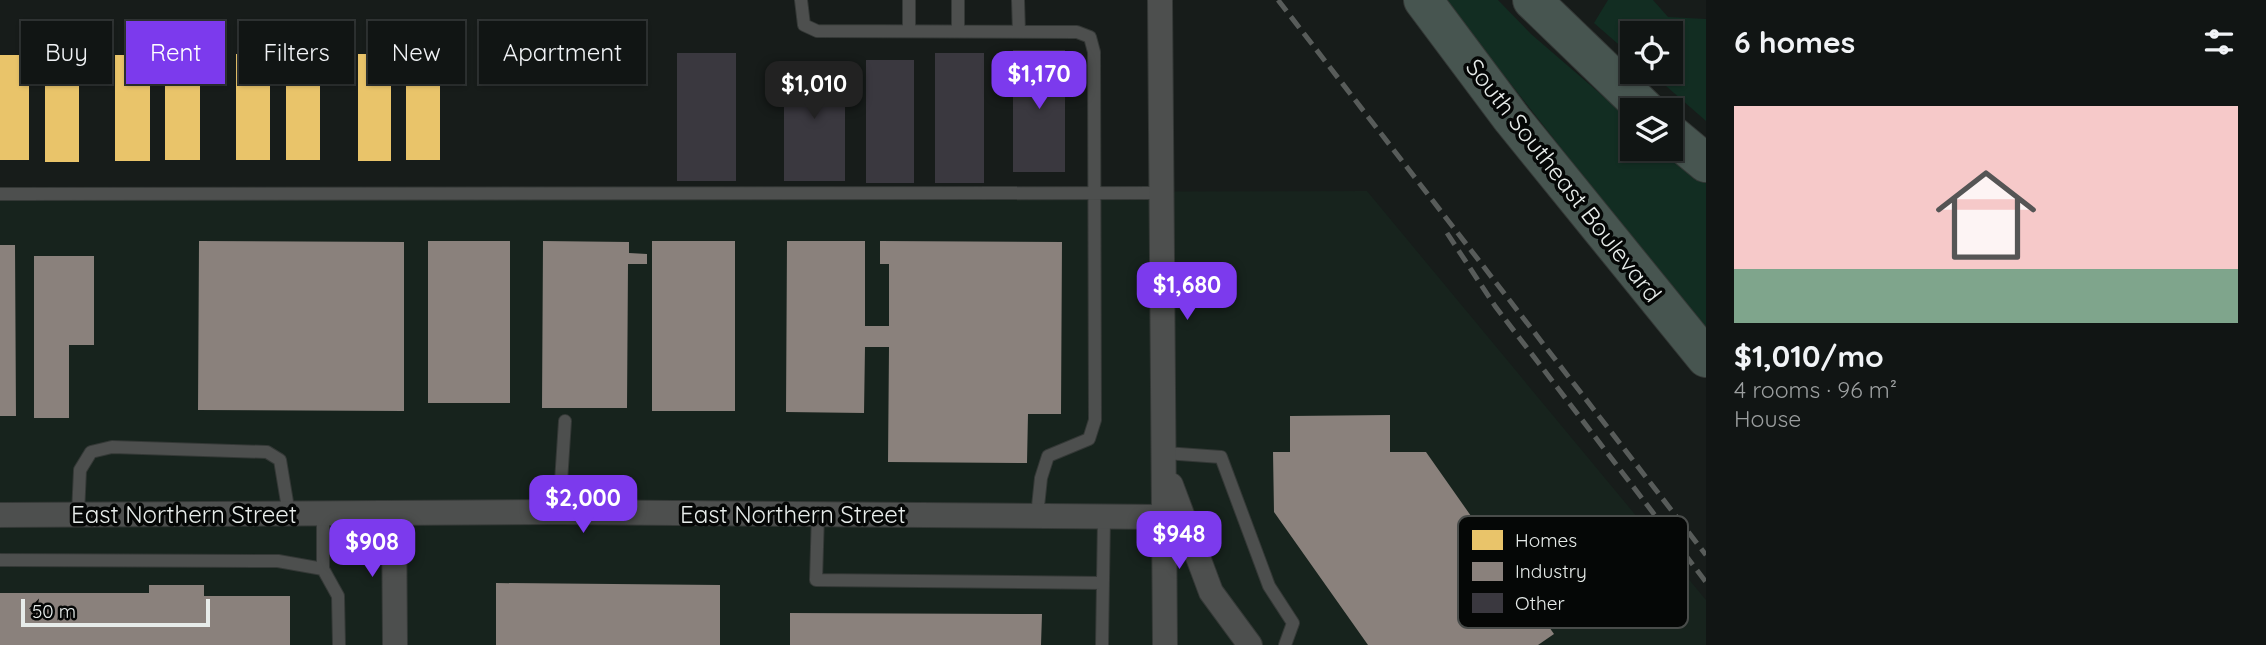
<!DOCTYPE html>
<html lang="en">
<head>
<meta charset="utf-8">
<style>
  :root { --surface:#111514; --page:#1e2222; --text:#f1f3f6; --muted:#9c9fa0; --line:#303434; --accent:#7c3aed }
  body { margin:0; font-family:Quicksand,sans-serif; background:var(--page); color:var(--text); height:100vh; display:flex; flex-direction:column; font-size:26px; white-space:nowrap }
  * { box-sizing:border-box; margin:0 }
  p { font-size:23px; color:var(--muted) }
  .icon { flex:none; width:38px; height:38px; fill:none; stroke:currentColor; stroke-width:2; stroke-linecap:round; stroke-linejoin:round }
  .map { position:relative; flex:1; overflow:hidden }
  .details { display:flex; flex-direction:column; background:var(--surface); width:560px }
  .details>* { flex:none }
  .guide { position:absolute; left:21px; top:21px; width:665px; height:63px; display:flex; gap:14px }
  .fabs { position:absolute; left:1620px; top:21px; display:grid; gap:14px }
  .fabs a { display:grid; place-items:center; width:63px; height:63px; border-radius:0px; background:var(--surface); box-shadow:0 2px 5px #0004,0 0 0 2px var(--line); font-size:35px }
  .scale { position:absolute; left:21px; bottom:18px; width:189px; box-sizing:border-box; padding-left:7px; border:4px solid #e7ecea; border-top:0; font-size:19px; line-height:24px; white-space:nowrap; color:#e7ecea; -webkit-text-stroke:5px #050706; paint-order:stroke }
  .price { position:absolute; translate:-50% -60px; padding:0 16px; border-radius:14px; background:var(--accent); color:#fff; font-size:23px; line-height:46px; filter:drop-shadow(0 2px 4px #0008) }
  .price::after { content:''; position:absolute; left:50%; top:42px; width:21px; height:16px; margin-left:-10px; background:inherit; clip-path:polygon(0 0,100% 0,50% 100%) }
  .price.selected { background:#222; color:#fff }
  ul { padding:0; list-style:none }
  li { display:grid; align-content:center; gap:14px; height:371px; padding:0 28px }
  li span { display:grid; place-items:center; height:217px; border-radius:0px; color:#555 }
  li>.icon { margin-inline-start:auto }
  span .icon { width:126px; height:126px; fill:#fffc; stroke-width:1 }
  li b { font-size:30px }
  h2 { display:flex; justify-content:space-between; align-items:center; height:84px; padding:0 28px; font-size:30px }
  .pill { padding:0 24px; border-radius:0px; background:var(--surface); box-shadow:0 2px 5px #0004,0 0 0 2px var(--line); font-size:24px; line-height:63px }
  .pill.selected { background:var(--accent); color:#fff }
  main { display:flex; flex:1; min-height:0 }
  .map>svg:first-child { display:block }
  .built { fill:#17231d }
  .green { fill:#122d22 }
  .homes { fill:#e9c46a }
  .industry { fill:#8a817c }
  .building { fill:#3a383f }
  .lines { fill:none; stroke-linecap:round; stroke-linejoin:round }
  .lane-casing { stroke:#343836; stroke-width:14 }
  .street-casing { stroke:#343836; stroke-width:26 }
  .primary-casing { stroke:#343836; stroke-width:40 }
  .lane { stroke:#4d4f4e; stroke-width:12 }
  .street { stroke:#4d4f4e; stroke-width:24 }
  .primary { stroke:#475550; stroke-width:38 }
  .rail { stroke:#585c5a; stroke-width:5; stroke-dasharray:14 7; stroke-linecap:butt }
  .labels { text-anchor:middle; dominant-baseline:central; stroke-width:7; stroke-linejoin:round; paint-order:stroke }
  .street-label { font-size:24px; fill:#e7ecea; stroke:#050706 }
  .key { fill:#050706; stroke:#494c4a; stroke-width:2 }
  .key-label { font-size:19px; fill:#e7ecea }
</style>
</head>
<body>
<main>
<div class="map">
<svg width="1706" height="645" viewBox="0 0 1706 645">
  <rect width="100%" height="100%" fill="#171c1a"/>
  <path class="built" d="M1367,191L1706,600V645H0V194Z"/>
  <path class="green" d="M1445,0H1498L1531,34L1633,122V149H1665L1706,182V333Z
    M1608,0H1653L1668,17L1706,19V121L1650,72H1671V33H1633V57L1594,23Z"/>
  <path class="homes" d="M236,54H270V160H236Z
    M286,54H320V160H286Z
    M358,54H391V161H358Z
    M406,54H440V160H406Z
    M0,55H29V160H0Z
    M45,55H79V162H45Z
    M115,55H150V161H115Z
    M165,55H200V160H165Z"/>
  <path class="industry" d="M199,241L404,242V411L198,410Z
    M428,241H510V403H428Z
    M543,241L629,242V253L647,254V264H628L627,408H542Z
    M652,241H735V411H652Z
    M787,241H865V326H889V264H880V241L1062,242L1061,414H1028L1027,463L888,462L889,347H865L864,413L786,412Z
    M0,245H15L16,416H0Z
    M34,256H94V345H69V418H34Z
    M1390,415V452H1426L1554,634L1538,645H1368L1274,512L1273,452H1290V416Z
    M496,583L720,585V645H496Z
    M149,585H204V596H290V645H0V593H149Z
    M790,613L1042,614L1041,645H790Z"/>
  <path class="building" d="M1013,50H1065V172H1013Z
    M677,53H736V181H677Z
    M935,53H984V183H935Z
    M866,60H914V183H866Z
    M784,61H845V181H784Z"/>
  <g class="lines">
    <defs>
      <path id="lane" d="M801,0L804,25L817,31L1077,32L1090,37L1094,52L1095,420L1089,439L1048,456L1041,478L1037,516
        M909,0V31
        M958,0V31
        M1018,0L1019,32
        M0,194L1163,193
        M1165,453L1221,457L1269,586L1293,623L1285,645
        M559,512L565,421
        M78,514L80,470L91,452L112,447L267,452L280,460L289,514
        M323,514V569L338,596L339,645
        M818,514L816,580L1103,583
        M0,560L278,561L323,569
        M1102,645L1104,517"/>
      <path id="street" d="M1160,0L1165,645
        M1171,485L1211,592L1250,645
        M394,513L395,645
        M0,515L559,512L1165,517"/>
      <path id="primary" d="M1423,0L1512,119L1706,358
        M1532,0L1646,110
        M1671,134L1706,163"/>
    </defs>
    <use href="#lane" class="lane-casing"/>
    <use href="#street" class="street-casing"/>
    <use href="#primary" class="primary-casing"/>
    <use href="#lane" class="lane"/>
    <use href="#street" class="street"/>
    <use href="#primary" class="primary"/>
    <path class="rail" d="M1278,0L1706,555
      M1447,233L1495,306L1706,582"/>
  </g>
  <g class="labels">
    <g class="street-label">
      <text transform="translate(1564 180) rotate(52)">South Southeast Boulevard</text>
      <text x="184" y="514">East Northern Street</text>
      <text x="793" y="514">East Northern Street</text>
    </g>
  </g>
  <rect x="1458" y="516" width="230" height="112" rx="10" class="key"/>
  <rect x="1472" y="530" width="31" height="20" fill="#e9c46a"/>
  <rect x="1472" y="562" width="31" height="19" fill="#8a817c"/>
  <rect x="1472" y="593" width="31" height="20" fill="#3a383f"/>
  <g class="key-label">
    <text x="1515" y="547">Homes</text>
    <text x="1515" y="578">Industry</text>
    <text x="1515" y="610">Other</text>
  </g>
</svg>
<div class="fabs">
<a><svg class="icon" aria-label="locate" viewBox="0 0 24 24"><circle cx="12" cy="12" r="6"/><path d="M12 2v4M12 18v4M2 12h4M18 12h4"/></svg></a>
<a><svg class="icon" aria-label="layers" viewBox="0 0 24 24"><path d="M12 4l9 5-9 5-9-5zM3 14l9 5 9-5"/></svg></a>
</div>
<div class="scale">50 m</div>
<b class="price" style="left:1039px;top:111px">$1,170</b>
<b class="price selected" style="left:814px;top:121px">$1,010</b>
<b class="price" style="left:1187px;top:322px">$1,680</b>
<b class="price" style="left:583px;top:535px">$2,000</b>
<b class="price" style="left:1179px;top:571px">$948</b>
<b class="price" style="left:372px;top:579px">$908</b>
<div class="guide">
<a class="pill">Buy</a>
<a class="pill selected">Rent</a>
<a class="pill">Filters</a>
<a class="pill">New</a>
<a class="pill">Apartment</a>
</div>
</div>
<section class="details">
<h2>6 homes<svg class="icon" aria-label="filters" viewBox="0 0 24 24"><path d="M4 7h16M4 17h16"/><circle cx="9" cy="7" r="2"/><circle cx="15" cy="17" r="2"/></svg></h2>
<ul>
<li><span style="background:linear-gradient(#f6c9c9 75%,#7fa58c 0)"><svg class="icon" aria-label="home" viewBox="0 0 24 24"><path d="M3 11l9-7 9 7M6 9v11h12V9"/></svg></span><div><b>$1,010/mo</b><p>4 rooms · 96 m²</p><p>House</p></div></li>
</ul>
</section>
</main>
</body>
</html>
